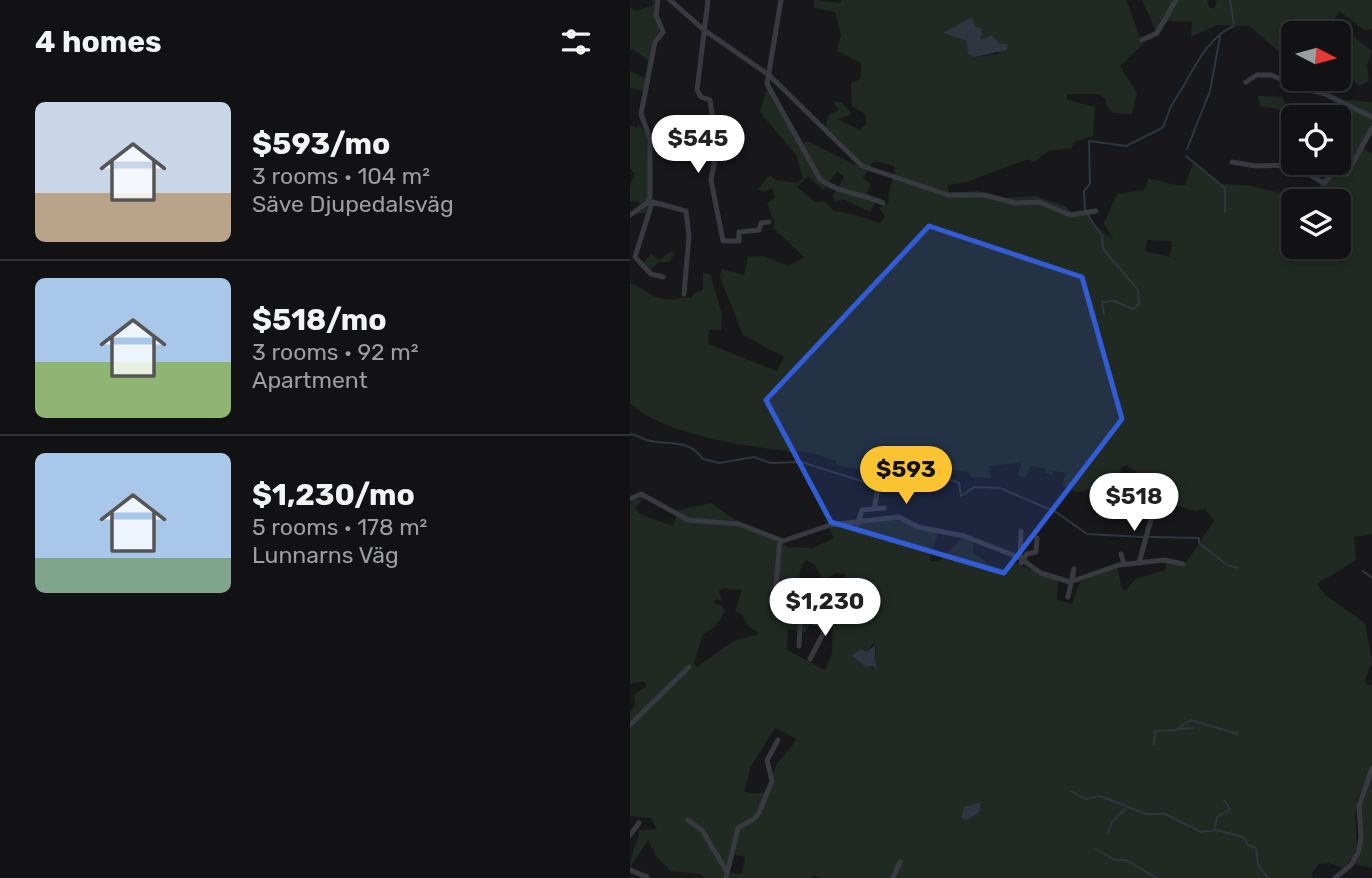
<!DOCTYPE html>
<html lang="en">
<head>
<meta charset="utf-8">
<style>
  :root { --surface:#121214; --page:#1b1b1d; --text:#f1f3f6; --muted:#9c9ea0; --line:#313234; --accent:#f9c332 }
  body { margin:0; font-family:Rubik,sans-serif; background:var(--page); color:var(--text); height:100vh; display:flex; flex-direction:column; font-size:26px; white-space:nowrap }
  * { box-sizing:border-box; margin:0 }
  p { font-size:23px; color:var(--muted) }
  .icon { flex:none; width:38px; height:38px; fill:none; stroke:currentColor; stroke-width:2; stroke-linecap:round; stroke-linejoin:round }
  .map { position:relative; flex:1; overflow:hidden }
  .panel { display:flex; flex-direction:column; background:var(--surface); width:630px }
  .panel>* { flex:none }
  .needle { width:46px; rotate:96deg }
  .controls { position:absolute; left:651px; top:21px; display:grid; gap:14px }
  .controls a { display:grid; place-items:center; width:70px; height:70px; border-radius:10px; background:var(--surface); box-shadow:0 4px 10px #0003,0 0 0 2px var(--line); font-size:35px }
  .price { position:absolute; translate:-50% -60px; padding:0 16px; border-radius:24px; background:#fff; color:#222; font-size:23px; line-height:46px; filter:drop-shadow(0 2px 4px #0008) }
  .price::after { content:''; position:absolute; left:50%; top:42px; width:21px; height:16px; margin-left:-10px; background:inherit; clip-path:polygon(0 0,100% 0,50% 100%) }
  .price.active { background:var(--accent); color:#111 }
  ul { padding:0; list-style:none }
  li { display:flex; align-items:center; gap:21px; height:175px; padding:0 35px }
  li+li { border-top:2px solid var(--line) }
  li span { display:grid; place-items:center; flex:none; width:196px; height:140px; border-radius:10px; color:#555 }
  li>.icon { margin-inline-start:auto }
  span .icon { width:84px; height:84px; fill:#fffc; stroke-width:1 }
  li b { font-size:30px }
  h2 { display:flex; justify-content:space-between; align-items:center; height:84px; padding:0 35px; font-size:30px }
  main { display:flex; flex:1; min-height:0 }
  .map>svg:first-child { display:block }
  .green { fill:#202922; fill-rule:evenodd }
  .water { fill:#2e363f }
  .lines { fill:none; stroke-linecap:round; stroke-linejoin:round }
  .stream { stroke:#2e363f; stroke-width:2 }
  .minor { stroke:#393a40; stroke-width:5 }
  .marked { fill:#325cd4; fill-opacity:0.2; stroke:#325cd4; stroke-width:5; stroke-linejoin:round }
</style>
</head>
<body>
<main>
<section class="panel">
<h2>4 homes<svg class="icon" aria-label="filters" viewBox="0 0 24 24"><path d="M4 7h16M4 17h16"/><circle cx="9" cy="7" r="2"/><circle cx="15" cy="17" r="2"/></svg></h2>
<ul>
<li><span style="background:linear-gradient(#c9d6e8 65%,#b9a48a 0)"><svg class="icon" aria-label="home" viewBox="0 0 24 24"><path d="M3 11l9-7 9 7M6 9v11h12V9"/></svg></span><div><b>$593/mo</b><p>3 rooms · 104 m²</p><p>Säve Djupedalsväg</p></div></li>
<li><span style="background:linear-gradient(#a9c7e8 60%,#8fb573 0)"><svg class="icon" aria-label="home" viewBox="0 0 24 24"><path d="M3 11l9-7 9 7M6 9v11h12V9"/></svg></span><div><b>$518/mo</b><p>3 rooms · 92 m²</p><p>Apartment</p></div></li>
<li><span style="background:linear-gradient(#a9c7e8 75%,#7fa58c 0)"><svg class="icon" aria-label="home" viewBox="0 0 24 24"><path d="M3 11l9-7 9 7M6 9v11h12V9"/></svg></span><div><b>$1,230/mo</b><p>5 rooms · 178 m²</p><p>Lunnarns Väg</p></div></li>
</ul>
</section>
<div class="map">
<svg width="742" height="878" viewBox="0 0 742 878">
  <rect width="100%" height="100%" fill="#18181b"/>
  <path class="green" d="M21,0H28L25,13L30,35L23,40L14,91L0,88V71L15,78L18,60L2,49L0,52V7L6,11L24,5Z
    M184,0L210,3L212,0H496C504,17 505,28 513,44L490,66L507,93L502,114L483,113L476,105V99L469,94H437V100L465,107L463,136L445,142L441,148L418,151L404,162L398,159L337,182L317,185L319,193L346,191L373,198L405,196L435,206L442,213L457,211L467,227L483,240L474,223L487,194L514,190L518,179C532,179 540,187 555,185L563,163L589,184L617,185L680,200L696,177L690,175L682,163H709V117H663V130L652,110L630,106L628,96L652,97C655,102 657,107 663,110C677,118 707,110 718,100L742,102V134L734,148L742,154V534L724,537L726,560L687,584L695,595L735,623L742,661L735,680L737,685H742C742,710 742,737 742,761C740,777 728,791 726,808C723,832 735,849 714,868L699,863L689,864L682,873L683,878H190L184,875L181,878H98L99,873L112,874L115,857L102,854L94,878H74L71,874L41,871L26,856L18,840L0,868C0,852 10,840 9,830L27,829L21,818L0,816V713L5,705L4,695L17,686L14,681L0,684V505L3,500L14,498L5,508L10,514L43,526L48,510L82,503L99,516L158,547L183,548L204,538L198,527L263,517L308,534L299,560L303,562L310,561L332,537L344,542L343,552L358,564L373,569L379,561L428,580L427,600L442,604L450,582L487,567L492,589L496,590L505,579L535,570L536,562L554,566L584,521L575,509L565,511L514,496L519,490L513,488L514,478L497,465L491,468L488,485L512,495L481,487L446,492L432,485L436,473L423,471L422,475L415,473L414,468L401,466L395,478L388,476L391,463L359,466L361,478L341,477L338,472L308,468L299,460H280L242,472L206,465V461C197,459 189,454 180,453C131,449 35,437 0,403V283C11,287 19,295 29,298C40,302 50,297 61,298L64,293L73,290V273L80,274L92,314L91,330H79L78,344L147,371L154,357L113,335L90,277L92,269L114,275L118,257L132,256L159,266L174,257L143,228L145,224L137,203L145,198L142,188L134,192L128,189L140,175L146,180L167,183L173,178L166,155L130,112L137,89L172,144L177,141L234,169L194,130L199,115L209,110L204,102H211L222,114L208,119L230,130L236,124L235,114L222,106L221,84L231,78V63L207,51L211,35L205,12L184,8ZM352,29L351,40L365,39L370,43L369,54L344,57L337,41L314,33ZM244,161L264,166C267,181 256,185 259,203L249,208L255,216L250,223C240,220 212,210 204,211L194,201L185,202L167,187L178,176L193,190L207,171L214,177L203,195L204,201L215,200L240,212L247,199L237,194L240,184L233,177ZM663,201H709V247H663ZM517,240L542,241L540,257L515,251ZM176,560L185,565L194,581L205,573L215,574L213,597L203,618L202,654L195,670L157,650L158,629L175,632L180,624L164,610L171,566ZM93,588L112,590L105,612L112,614L117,625L129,634L105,640L67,667L64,663L73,634L84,628L95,612L92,606L84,603L86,599L92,601L89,591ZM243,644L246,646L245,661L249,670L233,664L223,656L231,650L237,652ZM145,728L166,739C162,748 154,754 149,761C135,779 152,798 114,792L121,766ZM350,802V812L337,820L331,818L334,807Z
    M512,0H577L579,7L584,9L587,0H742V29L734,30L709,11L704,20L720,30L722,35L742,51L737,65L739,81L729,86L722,79L709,78V33H663V56L658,59L619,26L587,25L561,37L562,22L539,21L526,31Z
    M8,124L18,136L19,204L16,213H5L15,206L7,201L0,202V186L5,174L0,168V125L7,128Z
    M42,250L44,255L39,262H29L20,270L12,264L21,254L30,260Z
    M742,770V868L725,864L732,846L729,815Z"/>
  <path class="water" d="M342,17L345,26L352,29L351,40L362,35L369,43L378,44L377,50L344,57L338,54L337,41L313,33Z
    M245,645V661L249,671L242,666L236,667L222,656L230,649L237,652Z
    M350,802V812L337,820L331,818L334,807Z"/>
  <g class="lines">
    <path class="stream" d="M557,149L580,91L590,37
      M556,156L595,188V212
      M455,210L454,191L460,184L459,141L496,146L532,128C537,121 538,110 543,103C559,80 575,37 604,26L600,0
      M457,214L472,236L473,249L508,290L509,304L503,309L484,301L472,302L474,314
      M0,434C8,435 13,440 21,441C42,445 58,439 73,459L89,463L124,457L141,463L170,462
      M171,462L263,491L287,481L294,464
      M300,464L309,469L313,477L329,483L331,496L344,487L370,488
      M372,489L426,512L457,534L514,537
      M520,537L569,538V543L597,565L608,568
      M733,571L742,578
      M550,729L563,728
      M524,745L525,731L546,730L561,720L608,734
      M441,791L455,799L470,796L516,814H535L571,832L586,830L613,837L618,845L626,848L628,865L638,878
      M585,828L587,817L600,809L594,800
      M478,833L481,823L495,809
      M466,849L485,860H496L527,878"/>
    <path class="minor" d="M40,0L74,30L139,75L232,166L318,195H354L385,203L409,202L440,215L466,211
      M78,0L67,90L71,97L80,100L87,149L81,180L93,241H109V232L129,230L131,223L139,222
      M151,0L137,84L190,179C209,194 232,193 253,203
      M512,40L527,33L546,0
      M616,82L627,75H641L671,88L695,94L742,117
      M602,162L626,166L663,165L694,183L702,174H717L742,128
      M19,201L56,211L59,236L54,294
      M22,203L5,257L21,274L33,277
      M0,215L17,203L20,196V138L11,114L25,42L33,32L26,15L28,0
      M0,499L11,494L58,520L109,524L153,541L200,525L269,517L288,527L334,536L388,557L411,573L440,582L489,565L534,560L553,564
      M244,509L248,488
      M228,524L232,510L254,508
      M150,540L145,594L151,596L160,592L164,595L170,626L169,646
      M491,554L494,564
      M390,558L391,531
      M391,563L397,554L406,552L407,538
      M509,563L525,505L524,500L518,496
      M160,592L173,590L180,584
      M438,597L444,569
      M168,611L176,620L191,625L200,587
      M180,659L195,630L190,626
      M0,725L59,667
      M58,820L72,830L97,872
      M0,835L9,823
      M0,870L17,877
      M96,878L108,828L124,819L129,813L142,781L137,760L148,740
      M263,878L270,862
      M705,878L721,865L728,853L731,838L729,806L742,768"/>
  </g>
  <path class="marked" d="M299,226L452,277L492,419L374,573L201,522L136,400Z"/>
</svg>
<div class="controls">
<a><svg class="needle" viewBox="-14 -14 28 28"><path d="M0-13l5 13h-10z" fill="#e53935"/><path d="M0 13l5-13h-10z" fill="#9c9ea0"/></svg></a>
<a><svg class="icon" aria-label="locate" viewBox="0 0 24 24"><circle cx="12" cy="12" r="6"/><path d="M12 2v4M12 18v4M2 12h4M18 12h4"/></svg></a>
<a><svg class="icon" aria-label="layers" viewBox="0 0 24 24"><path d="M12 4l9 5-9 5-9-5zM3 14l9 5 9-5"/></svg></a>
</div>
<b class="price" style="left:68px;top:175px">$545</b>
<b class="price active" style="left:276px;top:506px">$593</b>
<b class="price" style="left:504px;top:533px">$518</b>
<b class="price" style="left:195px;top:638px">$1,230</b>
</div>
</main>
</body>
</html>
